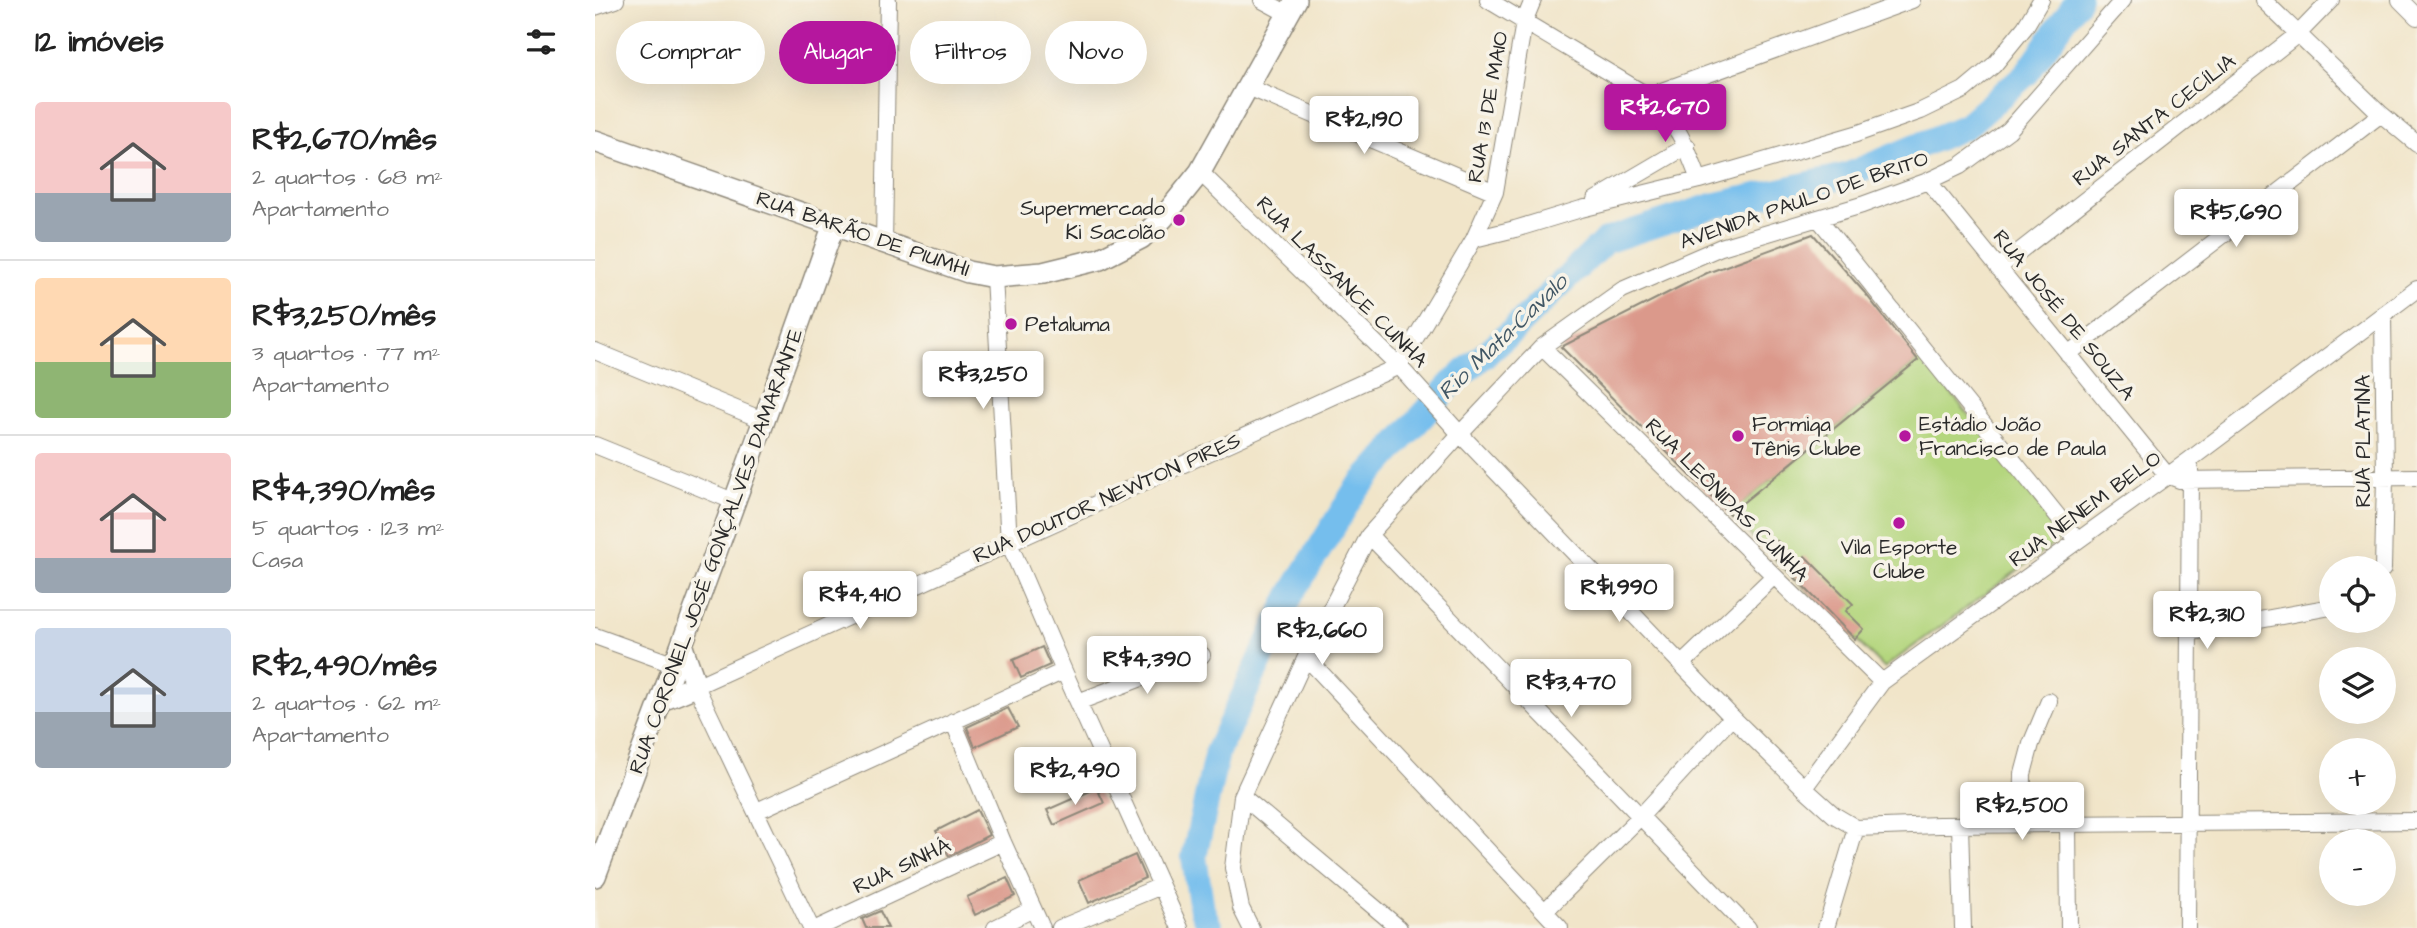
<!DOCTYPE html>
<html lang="pt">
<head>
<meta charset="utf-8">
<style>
  :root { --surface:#fff; --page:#f6f6f6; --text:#222; --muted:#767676; --line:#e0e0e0; --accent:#b5179e }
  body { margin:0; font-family:"Architects Daughter",sans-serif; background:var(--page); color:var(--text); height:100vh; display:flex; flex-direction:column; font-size:26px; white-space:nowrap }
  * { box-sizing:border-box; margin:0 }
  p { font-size:23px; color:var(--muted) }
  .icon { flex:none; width:38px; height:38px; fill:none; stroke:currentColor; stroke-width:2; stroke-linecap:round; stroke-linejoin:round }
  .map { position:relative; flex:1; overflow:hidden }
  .details { display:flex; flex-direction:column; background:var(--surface); width:595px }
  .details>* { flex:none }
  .guide { position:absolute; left:21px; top:21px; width:665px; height:63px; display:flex; gap:14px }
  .controls { position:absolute; left:1724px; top:556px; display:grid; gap:14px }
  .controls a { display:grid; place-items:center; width:77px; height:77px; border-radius:50%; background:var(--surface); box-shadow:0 7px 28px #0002; font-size:35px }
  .price { position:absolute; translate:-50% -60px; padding:0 16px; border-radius:7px; background:#fff; color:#222; font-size:23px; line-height:46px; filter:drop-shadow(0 2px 4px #0008) }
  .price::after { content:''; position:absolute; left:50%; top:42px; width:21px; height:16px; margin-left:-10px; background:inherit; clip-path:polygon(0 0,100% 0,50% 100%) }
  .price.on { background:var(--accent); color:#fff }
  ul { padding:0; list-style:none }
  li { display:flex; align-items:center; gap:21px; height:175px; padding:0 35px }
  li+li { border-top:2px solid var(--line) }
  li span { display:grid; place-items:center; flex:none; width:196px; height:140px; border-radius:7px; color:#555 }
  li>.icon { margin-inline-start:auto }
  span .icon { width:84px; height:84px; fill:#fffc; stroke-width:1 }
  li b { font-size:30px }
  h2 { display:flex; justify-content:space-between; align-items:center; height:84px; padding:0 35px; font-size:30px }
  .tag { padding:0 24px; border-radius:32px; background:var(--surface); box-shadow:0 7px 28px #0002; font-size:24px; line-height:63px }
  .tag.on { background:var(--accent); color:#fff }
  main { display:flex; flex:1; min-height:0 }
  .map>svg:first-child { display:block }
  .green { fill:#b4d67e; stroke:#708054; stroke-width:2 }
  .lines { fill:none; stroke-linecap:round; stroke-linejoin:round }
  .river { stroke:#74beed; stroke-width:26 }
  .building { fill:#db998b }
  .minor-casing { stroke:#8e887a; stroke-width:18 }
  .major-casing { stroke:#8e887a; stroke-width:24 }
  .minor { stroke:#fff; stroke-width:16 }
  .major { stroke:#fff; stroke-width:21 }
  .poi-dot { fill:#b5179e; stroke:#f7f3e8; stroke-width:2.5 }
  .labels { text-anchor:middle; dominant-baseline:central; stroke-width:7; stroke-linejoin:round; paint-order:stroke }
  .street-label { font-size:21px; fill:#2b2b2b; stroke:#f7f3e8 }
  .poi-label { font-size:21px; fill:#2b2b2b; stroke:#f7f3e8; text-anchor:start }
  .water-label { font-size:23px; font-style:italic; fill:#415765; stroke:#f7f3e8 }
</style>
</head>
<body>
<main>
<section class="details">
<h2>12 imóveis<svg class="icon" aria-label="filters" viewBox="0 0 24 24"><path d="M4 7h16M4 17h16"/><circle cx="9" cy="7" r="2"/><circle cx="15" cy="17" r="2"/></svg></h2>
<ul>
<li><span style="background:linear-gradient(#f6c9c9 65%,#9aa5b1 0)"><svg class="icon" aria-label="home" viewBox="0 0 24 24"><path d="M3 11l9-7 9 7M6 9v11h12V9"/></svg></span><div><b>R$2,670/mês</b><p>2 quartos · 68 m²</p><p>Apartamento</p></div></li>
<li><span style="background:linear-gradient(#ffd9b3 60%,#8fb573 0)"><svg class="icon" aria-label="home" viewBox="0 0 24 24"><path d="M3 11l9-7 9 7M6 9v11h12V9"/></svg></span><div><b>R$3,250/mês</b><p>3 quartos · 77 m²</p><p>Apartamento</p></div></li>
<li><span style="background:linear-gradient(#f6c9c9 75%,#9aa5b1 0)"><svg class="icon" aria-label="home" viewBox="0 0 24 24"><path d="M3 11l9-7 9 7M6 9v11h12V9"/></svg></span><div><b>R$4,390/mês</b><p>5 quartos · 123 m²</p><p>Casa</p></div></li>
<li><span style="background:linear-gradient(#c9d6e8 60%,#9aa5b1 0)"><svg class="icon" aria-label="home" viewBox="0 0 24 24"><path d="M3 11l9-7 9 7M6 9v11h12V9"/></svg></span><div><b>R$2,490/mês</b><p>2 quartos · 62 m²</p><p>Apartamento</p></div></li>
</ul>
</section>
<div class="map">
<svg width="1822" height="928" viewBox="0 0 1822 928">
  <rect width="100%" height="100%" fill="#f7f3e8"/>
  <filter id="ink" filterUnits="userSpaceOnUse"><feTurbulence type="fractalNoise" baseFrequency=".0143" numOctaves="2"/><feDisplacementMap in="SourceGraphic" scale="14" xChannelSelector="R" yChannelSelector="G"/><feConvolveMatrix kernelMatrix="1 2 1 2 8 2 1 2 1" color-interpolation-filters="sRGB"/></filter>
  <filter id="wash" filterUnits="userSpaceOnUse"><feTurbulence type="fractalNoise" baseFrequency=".00686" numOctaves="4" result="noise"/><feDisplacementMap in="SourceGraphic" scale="28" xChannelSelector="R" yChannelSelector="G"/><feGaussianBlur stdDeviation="1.57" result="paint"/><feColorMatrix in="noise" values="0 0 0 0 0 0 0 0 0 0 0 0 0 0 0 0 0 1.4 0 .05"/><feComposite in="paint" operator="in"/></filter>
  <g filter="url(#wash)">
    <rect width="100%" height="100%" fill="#f1e5c9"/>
    <path class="green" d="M1327,357L1471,535L1289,668L1134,514Z"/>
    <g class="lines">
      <path class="river" d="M615,928L607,910L599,857L622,752L696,595L760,491L857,383L917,331L1010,241L1114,207L1251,176L1371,126L1432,73L1483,0"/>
    </g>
    <g id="blocks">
      <path class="building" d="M1218,234L1269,292L1323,360L1134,514L966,347L1112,273Z
        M1182,541L1203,562L1210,556L1258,604L1251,611L1269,629L1260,639L1173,550Z
        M447,647L455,665L426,678L418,660Z
        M413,708L423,727L380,747L372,727Z
        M502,788L509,803L459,825L452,810Z
        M382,810L394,835L354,856L341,831Z
        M540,855L550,878L494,903L484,880Z
        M412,878L420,896L380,915L372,897Z
        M285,911L293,928H271L267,919Z"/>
    </g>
  </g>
  <g filter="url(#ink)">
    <use href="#blocks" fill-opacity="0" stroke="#8e887a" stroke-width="2"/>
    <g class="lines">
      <defs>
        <path id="minor" d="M667,0L693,14
          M893,0L1053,96L1317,0
          M1668,0L1786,114L1822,144
          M1805,0L1822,17
          M0,7L21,0
          M653,87L900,192
          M1053,96C1084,126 1089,140 1104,180
          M605,172L804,366L865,434L1137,717L1209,788L1239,815L1261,828L1344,825L1822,821
          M1333,181L1572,475L1585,480L1822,477
          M1000,200L1092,146
          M1223,218L1482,540
          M879,239L920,229L986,209L1104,180L1261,134L1326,111L1369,90L1399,65L1430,27L1446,0
          M289,243L293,0
          M1403,268L1703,34L1736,0
          M399,277L414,543L469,671L585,928
          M1788,314L1790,477L1788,569
          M947,347L1287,682
          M0,351L170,421
          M1473,354L1786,114
          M804,366L879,239L900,192L929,22L938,0
          M0,445L138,501
          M774,535L1153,928
          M1593,633L1736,607
          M0,636L80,665
          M711,657L965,928
          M1088,663L1179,576
          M483,702L607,655
          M358,721L408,842L447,928
          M1209,788L1287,682L1593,461L1822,289
          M647,796L804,928
          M162,811L469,671
          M1473,823L1474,928
          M1427,824L1428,774L1436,744L1454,701
          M1365,825L1368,928
          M950,911L1045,817L1137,717
          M216,928L101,686L804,366
          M223,928L408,842
          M400,928L438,909
          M465,928L566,886
          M656,928L646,908L638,868L647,796L711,657L774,535L865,434L947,347L1027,290L1126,247L1267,205L1333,181L1365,166L1414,130L1528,0
          M1231,928L1261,828
          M1592,928L1595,469"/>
        <path id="major" d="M0,141L373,272L399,277L448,273L505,259L546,238L568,218L605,172L701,0
          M67,700L101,686L87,647
          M0,876C82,660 162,443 239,224"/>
      </defs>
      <use href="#minor" class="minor-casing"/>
      <use href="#major" class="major-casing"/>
      <use href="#minor" class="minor"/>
      <use href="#major" class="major"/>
    </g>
  </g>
  <g class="poi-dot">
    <circle cx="584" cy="220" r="7"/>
    <circle cx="416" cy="324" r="7"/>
    <circle cx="1143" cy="436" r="7"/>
    <circle cx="1310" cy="436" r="7"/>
    <circle cx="1304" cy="523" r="7"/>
  </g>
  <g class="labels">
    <g class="street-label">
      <text transform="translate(893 107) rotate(-80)">RUA 13 DE MAIO</text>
      <text transform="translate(1559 120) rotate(-38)">RUA SANTA CECÍLIA</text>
      <text transform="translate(1209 200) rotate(-19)">AVENIDA PAULO DE BRITO</text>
      <text transform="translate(268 234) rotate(19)">RUA BARÃO DE PIUMHI</text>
      <text transform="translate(747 282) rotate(45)">RUA LASSANCE CUNHA</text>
      <text transform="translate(1469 315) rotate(51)">RUA JOSÉ DE SOUZA</text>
      <text transform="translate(1768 441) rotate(-90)">RUA PLATINA</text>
      <text transform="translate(512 498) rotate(-24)">RUA DOUTOR NEWTON PIRES</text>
      <text transform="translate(1132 500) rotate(45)">RUA LEÔNIDAS CUNHA</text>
      <text transform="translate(1490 509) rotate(-36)">RUA NENEM BELO</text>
      <text transform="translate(121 551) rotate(-70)">RUA CORONEL JOSÉ GONÇALVES DAMARANTE</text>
      <text transform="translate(307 866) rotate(-25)">RUA SINHÁ</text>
    </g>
    <g class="poi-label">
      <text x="570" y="208" text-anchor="end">Supermercado<tspan x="570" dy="24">Ki Sacolão</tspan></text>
      <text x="430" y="324">Petaluma</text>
      <text x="1157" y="424">Formiga<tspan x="1157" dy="24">Tênis Clube</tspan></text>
      <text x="1324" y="424">Estádio João<tspan x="1324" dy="24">Francisco de Paula</tspan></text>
      <text x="1304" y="547" text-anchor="middle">Vila Esporte<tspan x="1304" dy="24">Clube</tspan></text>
    </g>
    <g class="water-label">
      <text transform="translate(908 337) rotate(-44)">Rio Mata-Cavalo</text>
    </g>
  </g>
</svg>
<div class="controls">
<a><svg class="icon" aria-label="locate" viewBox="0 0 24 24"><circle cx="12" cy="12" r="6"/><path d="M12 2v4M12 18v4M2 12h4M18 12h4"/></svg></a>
<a><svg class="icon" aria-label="layers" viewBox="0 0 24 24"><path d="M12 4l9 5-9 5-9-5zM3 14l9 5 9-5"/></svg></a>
<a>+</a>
<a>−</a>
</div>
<b class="price on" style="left:1070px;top:144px">R$2,670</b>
<b class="price" style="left:769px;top:156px">R$2,190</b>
<b class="price" style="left:1641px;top:249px">R$5,690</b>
<b class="price" style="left:388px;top:411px">R$3,250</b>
<b class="price" style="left:1024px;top:624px">R$1,990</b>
<b class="price" style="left:265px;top:631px">R$4,410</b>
<b class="price" style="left:1612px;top:651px">R$2,310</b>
<b class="price" style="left:727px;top:667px">R$2,660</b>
<b class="price" style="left:552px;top:696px">R$4,390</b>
<b class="price" style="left:976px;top:719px">R$3,470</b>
<b class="price" style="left:480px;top:807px">R$2,490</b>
<b class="price" style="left:1427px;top:842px">R$2,500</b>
<div class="guide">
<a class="tag">Comprar</a>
<a class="tag on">Alugar</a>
<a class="tag">Filtros</a>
<a class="tag">Novo</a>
</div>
</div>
</main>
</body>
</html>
